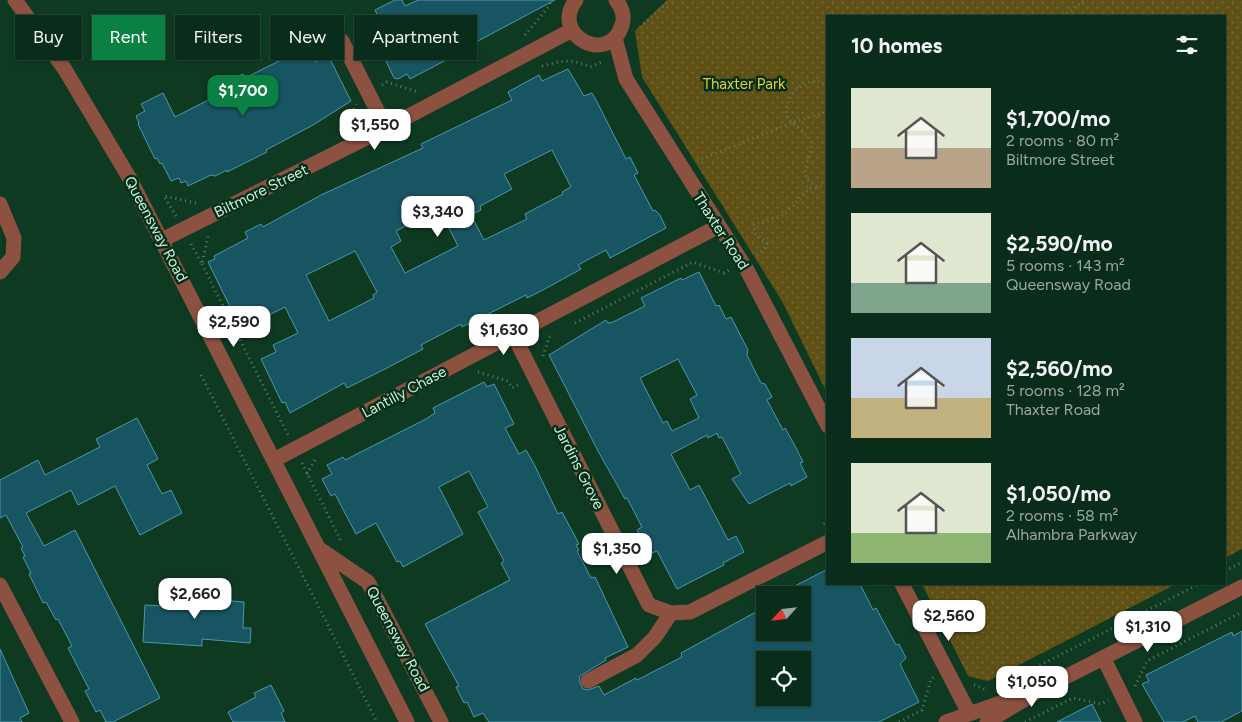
<!DOCTYPE html>
<html lang="en">
<head>
<meta charset="utf-8">
<style>
  :root { --surface:#0a2c1a; --page:#183827; --text:#f1f3f6; --muted:#99a7a2; --line:#2a4839; --accent:#0b8043 }
  body { margin:0; font-family:Figtree,sans-serif; background:var(--page); color:var(--text); height:100vh; display:flex; flex-direction:column; font-size:19px; white-space:nowrap }
  * { box-sizing:border-box; margin:0 }
  p { font-size:16px; color:var(--muted) }
  .icon { flex:none; width:28px; height:28px; fill:none; stroke:currentColor; stroke-width:2; stroke-linecap:round; stroke-linejoin:round }
  .map { position:relative; flex:1; overflow:hidden }
  .side { position:absolute; left:826px; top:15px; width:400px; height:570px; display:flex; flex-direction:column; background:var(--surface); border-radius:0px; box-shadow:0 1px 4px #0004,0 0 0 1px var(--line) }
  .side>* { flex:none }
  .top-card { position:absolute; left:15px; top:15px; width:475px; height:45px; display:flex; gap:10px }
  .needle { width:32px; rotate:243deg }
  .buttons { position:absolute; left:756px; top:586px; display:grid; gap:10px }
  .buttons a { display:grid; place-items:center; width:55px; height:55px; border-radius:0px; background:var(--surface); box-shadow:0 1px 4px #0004,0 0 0 1px var(--line); font-size:25px }
  .price { position:absolute; translate:-50% -42px; padding:0 11px; border-radius:10px; background:#fff; color:#222; font-size:16px; line-height:32px; filter:drop-shadow(0 1px 2px #0008) }
  .price::after { content:''; position:absolute; left:50%; top:30px; width:15px; height:11px; margin-left:-8px; background:inherit; clip-path:polygon(0 0,100% 0,50% 100%) }
  .price.active { background:var(--accent); color:#fff }
  ul { padding:0; list-style:none }
  li { display:flex; align-items:center; gap:15px; height:125px; padding:0 25px }
  li span { display:grid; place-items:center; flex:none; width:140px; height:100px; border-radius:0px; color:#555 }
  li>.icon { margin-inline-start:auto }
  span .icon { width:60px; height:60px; fill:#fffc; stroke-width:1 }
  li b { font-size:21px }
  h2 { display:flex; justify-content:space-between; align-items:center; height:60px; padding:0 25px; font-size:21px }
  .pill { padding:0 18px; border-radius:0px; background:var(--surface); box-shadow:0 1px 4px #0004,0 0 0 1px var(--line); font-size:18px; line-height:45px }
  .pill.active { background:var(--accent); color:#fff }
  .map>svg:first-child { display:block }
  .grass { fill:url(#grass-dots) }
  .building { fill:#175562; stroke:#4c98ab; fill-rule:evenodd }
  .lines { fill:none; stroke-linecap:round; stroke-linejoin:round }
  .path { stroke:#577d67; stroke-width:3; stroke-dasharray:1 4; stroke-linecap:butt }
  .minor { stroke:#8d5141; stroke-width:15 }
  .labels { text-anchor:middle; dominant-baseline:central; stroke-width:5; stroke-linejoin:round; paint-order:stroke }
  .park-label { font-size:15px; fill:#eac935; stroke:#023019 }
  .street-label { font-size:15px; fill:#d0ecd9; stroke:#023019 }
</style>
</head>
<body>
<div class="map">
<svg width="1242" height="722" viewBox="0 0 1242 722">
  <defs>
    <pattern id="grass-dots" width="8" height="8" patternUnits="userSpaceOnUse" patternTransform="scale(1.25)"><rect width="8" height="8" fill="#5f5115"/><path d="M2 2h.1M6 6h.1" fill="none" stroke="#756a36" stroke-width="1.8" stroke-linecap="round"/></pattern>
  </defs>
  <rect width="100%" height="100%" fill="#0e3a22"/>
  <path class="grass" d="M667,0H1242V549L1225,558V16H828L827,393L782,301L642,77L635,31Z
    M922,584H1176L988,681L968,676Z"/>
  <path class="building" d="M395,0H402L405,6L418,0H555L463,49L465,54L451,60L450,58L410,79L407,74L398,79L394,78L375,38L385,33L375,10Z
    M298,42L301,48L307,45L315,62L328,55L351,101L313,125L266,150L267,152L227,172V170L215,176L211,175L188,186L186,181L181,183L179,178L171,181L162,163L160,164L157,158L155,159L138,124L139,123L136,116L145,111L141,104L163,93L175,117L228,90L224,83L243,74L245,78L283,59L279,51Z
    M568,69L584,96L592,93L596,100L626,159L630,157L638,173L634,175L653,211L655,210L660,215L666,228L610,258L606,250L578,265L581,269L543,290L527,298L526,295L462,327L461,324L421,345L423,349L385,369L347,388L344,383L290,413L285,402L282,403L261,359L276,352L273,345L298,333L285,307L241,329L208,262L215,259L214,256L248,238L245,232L261,224L263,227L321,195L423,148L421,144L512,100L508,92L539,75L542,81ZM552,150L571,187L562,192L563,194L525,214L527,219L484,240L471,215L481,210L480,206L512,189L504,174ZM439,209L458,246L405,273L391,247L401,241L396,231ZM355,251L377,292L373,295L374,298L329,321L306,275Z
    M699,272L716,306L719,305L726,319L731,317L748,350L747,355L761,383L765,384L772,397L767,400L783,430L785,428L795,446L803,462L800,463L807,477L791,486L790,483L749,504L732,479L741,474L722,437L719,438L717,433L708,438L707,435L671,454L690,490L699,485L728,540L736,536L744,552L723,563L724,565L677,589L657,551L652,553L649,546L647,548L637,530L642,527L627,498L625,499L598,451L549,355L606,320L608,323L613,322L645,306L641,298L681,278L682,280ZM678,359L697,395L690,399L699,418L672,431L667,421L663,423L640,378Z
    M484,382L487,387L494,384L514,424L505,428L519,454L526,450L534,464L558,514L562,512L579,544L576,545L579,550L577,551L591,578L595,577L628,647L605,658L606,660L580,676L579,681L583,689L588,690L599,686L604,695L636,678L637,680L682,657L681,653L765,607V632H802V595H777L828,569V584H860L873,610L876,608L896,645L899,644L906,658L900,664L919,702L879,722H489L483,713L474,717L467,702L464,703L456,687L459,686L425,624L510,580L501,563L504,561L478,512L488,507L469,471L439,487L463,534L403,567L400,561L397,562L376,523L356,534L335,494L331,496L322,479L332,474L327,465L343,457L345,460L426,419L435,413L433,408ZM765,660H802V698H765V682L759,670L765,667Z
    M137,418L158,459L147,465L162,494L171,490L182,513L140,535L115,486L78,505L71,490L26,513L44,546L75,530L160,698L113,722H106L100,710L96,712L85,691L89,689L68,648L72,646L58,619L56,620L46,602L43,603L29,574L31,573L23,557L25,556L21,548L23,547L6,515L0,518V480L38,460L45,475L100,447L96,439Z
    M163,592L221,596L220,600L244,602L243,628H251L250,643L202,639V646L143,642L145,605L162,606Z
    M1242,631V711L1221,722H1198L1195,716L1183,722H1164L1142,684L1149,681L1146,675L1232,632L1233,636Z
    M0,649L29,713L20,718L22,722H0Z
    M271,685L284,711L281,713L285,722H233L228,712L256,697L254,693Z
    M1092,704L1101,722H1057Z"/>
  <g class="lines">
    <path class="path" d="M1062,16L1085,0
      M640,27L670,0
      M525,35L550,5V0
      M542,66C560,61 572,58 590,67L602,62
      M382,85L387,82L418,92
      M828,87L817,81C802,81 787,95 786,111C789,127 806,129 812,143C811,163 795,172 816,187L828,186
      M347,128L356,104
      M697,161L791,123L828,112
      M176,216L164,196L196,203
      M191,244L202,264L208,236
      M757,255L764,249L767,243L755,233L753,225L784,215L810,188H820
      M202,264L288,435
      M575,323L693,262L724,273L729,270
      M543,356L549,337L552,335
      M478,372L508,381L512,388L520,384
      M201,375L377,722
      M302,463L342,543
      M307,474L316,458
      M824,524L828,517
      M1225,571L1242,562
      M1013,679L1199,584
      M974,685L987,690
      M1135,686L1147,661L1242,612
      M899,722L922,710L931,679L934,677
      M1025,722L1073,698L1101,704L1108,700"/>
    <path class="minor" d="M15,0L64,68L130,179L407,722
      M576,0C549,35 609,67 622,25C625,17 622,7 616,0
      M615,38L626,79L747,270L828,426
      M342,41L386,128
      M0,204L14,238L13,257L0,272
      M162,240L386,128L572,30
      M513,334L649,605L671,613L690,612L828,542
      M274,460L719,226
      M321,550L368,582L441,722
      M902,584L969,713
      M0,585L72,722
      M1104,659L1135,722
      M588,681L637,655L655,637L671,613
      M946,722L1020,696
      M987,722L1040,690L1242,587"/>
  </g>
  <g class="labels">
    <g class="park-label">
      <text x="744" y="84">Thaxter Park</text>
    </g>
    <g class="street-label">
      <text transform="translate(261 191) rotate(-26)">Biltmore Street</text>
      <text transform="translate(156 229) rotate(62)">Queensway Road</text>
      <text transform="translate(721 231) rotate(57)">Thaxter Road</text>
      <text transform="translate(404 392) rotate(-28)">Lantilly Chase</text>
      <text transform="translate(579 467) rotate(63)">Jardins Grove</text>
      <text transform="translate(398 639) rotate(62)">Queensway Road</text>
    </g>
  </g>
</svg>
<div class="buttons">
<a><svg class="needle" viewBox="-14 -14 28 28"><path d="M0-13l5 13h-10z" fill="#e53935"/><path d="M0 13l5-13h-10z" fill="#99a7a2"/></svg></a>
<a><svg class="icon" aria-label="locate" viewBox="0 0 24 24"><circle cx="12" cy="12" r="6"/><path d="M12 2v4M12 18v4M2 12h4M18 12h4"/></svg></a>
</div>
<b class="price active" style="left:243px;top:117px">$1,700</b>
<b class="price" style="left:375px;top:151px">$1,550</b>
<b class="price" style="left:438px;top:238px">$3,340</b>
<b class="price" style="left:234px;top:348px">$2,590</b>
<b class="price" style="left:504px;top:356px">$1,630</b>
<b class="price" style="left:617px;top:575px">$1,350</b>
<b class="price" style="left:195px;top:620px">$2,660</b>
<b class="price" style="left:949px;top:642px">$2,560</b>
<b class="price" style="left:1148px;top:653px">$1,310</b>
<b class="price" style="left:1032px;top:708px">$1,050</b>
<div class="top-card">
<a class="pill">Buy</a>
<a class="pill active">Rent</a>
<a class="pill">Filters</a>
<a class="pill">New</a>
<a class="pill">Apartment</a>
</div>
<section class="side">
<h2>10 homes<svg class="icon" aria-label="filters" viewBox="0 0 24 24"><path d="M4 7h16M4 17h16"/><circle cx="9" cy="7" r="2"/><circle cx="15" cy="17" r="2"/></svg></h2>
<ul>
<li><span style="background:linear-gradient(#dfe7d0 60%,#b9a48a 0)"><svg class="icon" aria-label="home" viewBox="0 0 24 24"><path d="M3 11l9-7 9 7M6 9v11h12V9"/></svg></span><div><b>$1,700/mo</b><p>2 rooms · 80 m²</p><p>Biltmore Street</p></div></li>
<li><span style="background:linear-gradient(#dfe7d0 70%,#7fa58c 0)"><svg class="icon" aria-label="home" viewBox="0 0 24 24"><path d="M3 11l9-7 9 7M6 9v11h12V9"/></svg></span><div><b>$2,590/mo</b><p>5 rooms · 143 m²</p><p>Queensway Road</p></div></li>
<li><span style="background:linear-gradient(#c9d6e8 60%,#c2b280 0)"><svg class="icon" aria-label="home" viewBox="0 0 24 24"><path d="M3 11l9-7 9 7M6 9v11h12V9"/></svg></span><div><b>$2,560/mo</b><p>5 rooms · 128 m²</p><p>Thaxter Road</p></div></li>
<li><span style="background:linear-gradient(#dfe7d0 70%,#8fb573 0)"><svg class="icon" aria-label="home" viewBox="0 0 24 24"><path d="M3 11l9-7 9 7M6 9v11h12V9"/></svg></span><div><b>$1,050/mo</b><p>2 rooms · 58 m²</p><p>Alhambra Parkway</p></div></li>
</ul>
</section>
</div>
</body>
</html>
